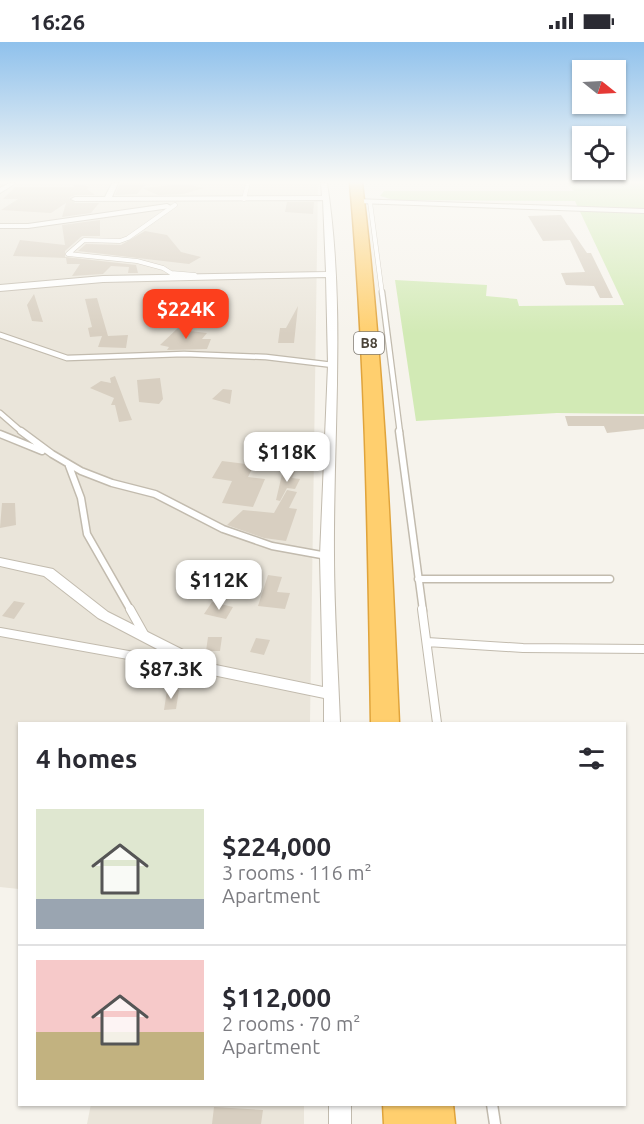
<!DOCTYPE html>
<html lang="en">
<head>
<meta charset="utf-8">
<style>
  :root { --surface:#fff; --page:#f2f2f3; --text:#2b2b33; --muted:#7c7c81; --line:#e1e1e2; --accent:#fc3f1d }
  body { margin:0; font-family:Ubuntu,sans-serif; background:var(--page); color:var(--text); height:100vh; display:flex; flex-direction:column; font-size:22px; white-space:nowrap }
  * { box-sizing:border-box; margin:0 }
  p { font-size:20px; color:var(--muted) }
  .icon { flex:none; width:33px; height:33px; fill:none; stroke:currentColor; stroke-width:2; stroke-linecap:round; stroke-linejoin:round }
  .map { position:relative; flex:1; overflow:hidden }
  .panel { position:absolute; left:18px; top:680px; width:608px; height:384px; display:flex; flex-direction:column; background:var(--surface); border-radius:0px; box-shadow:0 2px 4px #0004 }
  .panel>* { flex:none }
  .needle { width:39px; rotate:108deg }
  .fabs { position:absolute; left:572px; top:18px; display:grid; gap:12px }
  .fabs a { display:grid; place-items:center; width:54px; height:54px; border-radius:0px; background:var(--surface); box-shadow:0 2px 4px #0004; font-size:30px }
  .price { position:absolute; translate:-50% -51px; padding:0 14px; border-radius:12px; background:#fff; color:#222; font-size:20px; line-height:39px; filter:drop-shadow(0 2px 3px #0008) }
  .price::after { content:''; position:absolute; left:50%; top:36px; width:18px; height:14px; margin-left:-9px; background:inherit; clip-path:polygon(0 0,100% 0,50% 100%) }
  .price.current { background:var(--accent); color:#fff }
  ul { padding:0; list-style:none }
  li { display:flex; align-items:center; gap:18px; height:150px; padding:0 18px }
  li+li { border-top:2px solid var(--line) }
  li span { display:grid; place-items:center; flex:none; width:168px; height:120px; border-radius:0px; color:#555 }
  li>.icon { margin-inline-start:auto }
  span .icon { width:72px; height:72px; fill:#fffc; stroke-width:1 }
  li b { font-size:26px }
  h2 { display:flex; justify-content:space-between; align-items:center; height:72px; padding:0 18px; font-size:26px }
  .status { display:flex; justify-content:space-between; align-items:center; height:42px; padding:0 30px; background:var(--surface); direction:ltr }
  .status svg { height:16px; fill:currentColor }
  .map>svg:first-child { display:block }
  .residential { fill:#eae5da }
  .green { fill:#d2eab5 }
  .building { fill:#d8cfc1 }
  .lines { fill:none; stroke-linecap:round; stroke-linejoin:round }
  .lane-far4-casing { stroke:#c2bbae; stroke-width:5 }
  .lane-far3-casing { stroke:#c2bbae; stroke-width:7 }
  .lane-far2-casing { stroke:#c2bbae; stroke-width:9 }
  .lane-far1-casing { stroke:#c2bbae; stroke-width:10 }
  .lane-casing { stroke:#c2bbae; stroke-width:13 }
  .street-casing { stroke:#c2bbae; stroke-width:2 }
  .highway-casing { stroke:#e0a43c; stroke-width:3 }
  .lane-far4 { stroke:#fff; stroke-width:4 }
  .lane-far3 { stroke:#fff; stroke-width:4.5 }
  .lane-far2 { stroke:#fff; stroke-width:6 }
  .lane-far1 { stroke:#fff; stroke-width:8 }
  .lane { stroke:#fff; stroke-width:10 }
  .street { fill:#fff; fill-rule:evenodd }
  .highway { fill:#ffcf6e; fill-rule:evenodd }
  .labels { text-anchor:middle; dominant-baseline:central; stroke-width:6; stroke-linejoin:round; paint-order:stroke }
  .shield { fill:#fff; stroke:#817c74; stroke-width:1.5 }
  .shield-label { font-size:14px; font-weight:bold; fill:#4b4439 }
</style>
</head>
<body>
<div class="status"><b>16:26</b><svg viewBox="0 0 49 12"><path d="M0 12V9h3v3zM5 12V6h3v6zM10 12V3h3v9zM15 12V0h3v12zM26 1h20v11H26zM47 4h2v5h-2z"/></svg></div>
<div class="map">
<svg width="644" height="1082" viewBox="0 0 644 1082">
  <rect width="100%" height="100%" fill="#f6f3ec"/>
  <path class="residential" d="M0,141H318L310,681H20L19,847L0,845Z
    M91,1062H304V1082H87Z"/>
  <path class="green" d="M566,141H644V372L557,371L416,379L395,238L487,243L486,254L517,257L519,264L624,263L575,159L394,158L380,154L384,149H574Z"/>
  <path class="building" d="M74,141L90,145L87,147L95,153H75L69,156L75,161H99L91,171L62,175L66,161L51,171L1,168L18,157H3L15,145H74Z
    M120,141H147L142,146L184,142L204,146L183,152L158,153L142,146L137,152L115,153Z
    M287,160H314L313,172L285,170Z
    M561,173L587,211H591L613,256H600L594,244L566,243L561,231L585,230L570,198L543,199L528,174Z
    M100,178V194H82L65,209V215L136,223L138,231H128L129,225L111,224L103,232L72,234L80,222H67L66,216L13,214L20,198L65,203L62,183Z
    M145,189L167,193L181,210L201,215L189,222L78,209L86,202L121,203Z
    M34,252L43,280L32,279L27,263Z
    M97,256L108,294L128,293L126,306L98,305L102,294L90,295L88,286L92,285L85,257Z
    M298,264L294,301H278L280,286H286Z
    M180,284L193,286L190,289L207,291L202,297H211L207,307L167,308L169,305L160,303Z
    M115,334L126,363L132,378L119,380L115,363H111L114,356L90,346L101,339L111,341L110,336Z
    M160,336L163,357L159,362L139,360L137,338Z
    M223,347L232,348L230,362L212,357Z
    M565,374H644V387L607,391L604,384H568Z
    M222,419L254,423L248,435L265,437L253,465L222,461L232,439L212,436Z
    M283,428L295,430L292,436L300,437L295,447L287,446L280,459L276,458Z
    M287,448L297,450L289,466L297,467L286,499L264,496L227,483L243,468L274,471Z
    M2,461H15L16,483L0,486Z
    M268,533L282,535L277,550L290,551L285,567L258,564Z
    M14,559L25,561L14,577L2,574Z
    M212,560L233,565L226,577L204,572Z
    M208,595H222L220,609H206Z
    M256,596L270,598L264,613L250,610Z
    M167,648H179L176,667L164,668Z
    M214,1065L263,1068L261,1082H212Z"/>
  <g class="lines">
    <defs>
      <path id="lane-far4" d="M244,157L248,141
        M370,160L382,251
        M175,163L128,196L120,199L84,198L68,212L137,219L163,226L171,231L195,233"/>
      <path id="lane-far3" d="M382,250L400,391
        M0,293L67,316L184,312L266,315L333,323
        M0,371L23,391"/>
      <path id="lane-far2" d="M21,389L52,412L81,429L112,441L155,452L223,487L272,504L327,514
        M399,389L423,569
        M0,392L42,409
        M69,424L81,456L87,492L131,569
        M418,537H610"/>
      <path id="lane-far1" d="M130,567L144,592
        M422,567L437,681
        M0,590L195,625
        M427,600L523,606L644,607"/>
      <path id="lane" d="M492,1062L495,1082"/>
      <path id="street" d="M9,141H16L0,151V146Z
        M112,141H118L112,155L322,154L321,141H327C346,264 333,389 334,513C334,569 338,625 340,681H324V656L203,631L98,576L44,534L0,524V516L53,527L108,570L211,622L323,645L320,514L328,323L326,235L103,240L0,249V243L103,234L326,230L323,158L75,159L71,157L75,155H105Z
        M354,157L644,167V171L357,161H354Z
        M167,162L171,164L170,166L28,186H0V182H28Z
        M329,1062H351V1082H329Z"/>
      <path id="highway" d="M350,141H362C384,320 391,501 399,681H371C368,501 366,320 350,141Z
        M383,1062H453L455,1082H384Z"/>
    </defs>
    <use href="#lane-far4" class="lane-far4-casing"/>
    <use href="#lane-far3" class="lane-far3-casing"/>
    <use href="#lane-far2" class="lane-far2-casing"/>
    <use href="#lane-far1" class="lane-far1-casing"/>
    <use href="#lane" class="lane-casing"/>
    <use href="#street" class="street-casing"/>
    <use href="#highway" class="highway-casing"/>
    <use href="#lane-far4" class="lane-far4"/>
    <use href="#lane-far3" class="lane-far3"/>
    <use href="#lane-far2" class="lane-far2"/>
    <use href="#lane-far1" class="lane-far1"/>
    <use href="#lane" class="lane"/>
    <use href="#street" class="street"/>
    <use href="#highway" class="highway"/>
  </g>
  <linearGradient id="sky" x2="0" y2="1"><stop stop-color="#8fc1ec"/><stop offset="0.48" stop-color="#fbfaf6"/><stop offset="1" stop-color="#fbfaf6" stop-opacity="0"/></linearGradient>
  <rect width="644" height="292" fill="url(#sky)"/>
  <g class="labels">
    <rect class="shield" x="354" y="290" width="30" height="22" rx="4.5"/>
    <g class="shield-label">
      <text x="369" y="301">B8</text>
    </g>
  </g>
</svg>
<div class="fabs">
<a><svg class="needle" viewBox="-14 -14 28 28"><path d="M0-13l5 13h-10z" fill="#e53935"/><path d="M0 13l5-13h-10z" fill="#7c7c81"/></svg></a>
<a><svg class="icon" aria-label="locate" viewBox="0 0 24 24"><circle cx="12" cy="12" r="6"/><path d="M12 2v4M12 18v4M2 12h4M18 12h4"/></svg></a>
</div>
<b class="price current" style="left:186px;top:298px">$224K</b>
<b class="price" style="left:287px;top:441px">$118K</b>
<b class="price" style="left:219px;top:569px">$112K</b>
<b class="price" style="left:171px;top:658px">$87.3K</b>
<section class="panel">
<h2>4 homes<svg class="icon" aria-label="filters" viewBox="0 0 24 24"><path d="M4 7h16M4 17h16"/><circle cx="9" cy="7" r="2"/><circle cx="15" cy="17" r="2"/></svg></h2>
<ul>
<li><span style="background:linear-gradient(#dfe7d0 75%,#9aa5b1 0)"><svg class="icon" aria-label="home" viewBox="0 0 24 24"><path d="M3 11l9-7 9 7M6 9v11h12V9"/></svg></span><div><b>$224,000</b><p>3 rooms · 116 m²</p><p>Apartment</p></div></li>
<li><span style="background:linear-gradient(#f6c9c9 60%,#c2b280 0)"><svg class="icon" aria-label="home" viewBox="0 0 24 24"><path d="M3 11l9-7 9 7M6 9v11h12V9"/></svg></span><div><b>$112,000</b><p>2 rooms · 70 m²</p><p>Apartment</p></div></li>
</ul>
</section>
</div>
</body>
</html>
